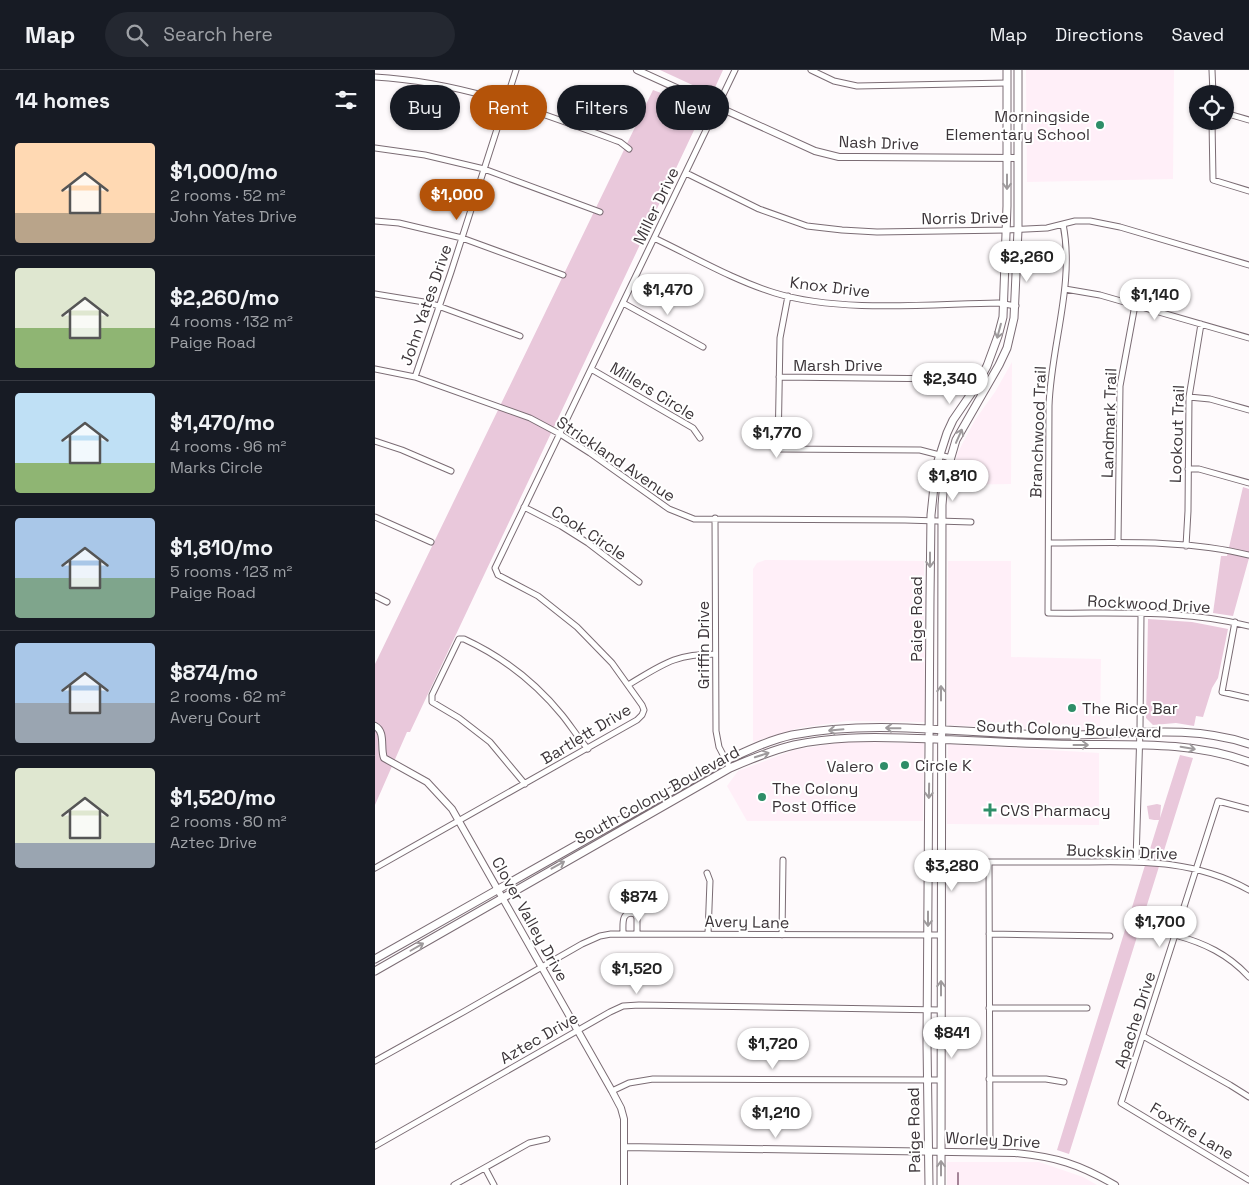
<!DOCTYPE html>
<html lang="en">
<head>
<meta charset="utf-8">
<style>
  :root { --surface:#171b24; --page:#242831; --text:#f1f3f6; --muted:#9ea1a6; --line:#363941; --accent:#b45309 }
  body { margin:0; font-family:"Space Grotesk",sans-serif; background:var(--page); color:var(--text); height:100vh; display:flex; flex-direction:column; font-size:19px; white-space:nowrap }
  * { box-sizing:border-box; margin:0 }
  p { font-size:16px; color:var(--muted) }
  .icon { flex:none; width:28px; height:28px; fill:none; stroke:currentColor; stroke-width:2; stroke-linecap:round; stroke-linejoin:round }
  .map { position:relative; flex:1; overflow:hidden }
  .sheet { display:flex; flex-direction:column; background:var(--surface); width:375px }
  .sheet>* { flex:none }
  .hud { position:absolute; left:15px; top:15px; width:475px; height:45px; display:flex; gap:10px }
  .buttons { position:absolute; left:814px; top:15px; display:grid; gap:10px }
  .buttons a { display:grid; place-items:center; width:45px; height:45px; border-radius:50%; background:var(--surface); box-shadow:0 1px 4px #0004; font-size:25px }
  .price { position:absolute; translate:-50% -42px; padding:0 11px; border-radius:18px; background:#fff; color:#222; font-size:16px; line-height:32px; filter:drop-shadow(0 1px 2px #0008) }
  .price::after { content:''; position:absolute; left:50%; top:30px; width:15px; height:11px; margin-left:-8px; background:inherit; clip-path:polygon(0 0,100% 0,50% 100%) }
  .price.on { background:var(--accent); color:#fff }
  ul { padding:0; list-style:none }
  li { display:flex; align-items:center; gap:15px; height:125px; padding:0 15px }
  li+li { border-top:1px solid var(--line) }
  li span { display:grid; place-items:center; flex:none; width:140px; height:100px; border-radius:5px; color:#555 }
  li>.icon { margin-inline-start:auto }
  span .icon { width:60px; height:60px; fill:#fffc; stroke-width:1 }
  li b { font-size:21px }
  h2 { display:flex; justify-content:space-between; align-items:center; height:60px; padding:0 15px; font-size:21px }
  .tag { padding:0 18px; border-radius:22px; background:var(--surface); box-shadow:0 1px 4px #0004; font-size:18px; line-height:45px }
  .tag.on { background:var(--accent); color:#fff }
  header { display:flex; align-items:center; gap:30px; box-sizing:border-box; height:70px; padding:0 25px; background:var(--surface); border-bottom:1px solid var(--line) }
  header strong { font-size:24px }
  nav { display:flex; gap:28px; margin-inline-start:auto; font-size:18px }
  .search { width:350px; height:45px; background:var(--page); display:flex; align-items:center; gap:12px; box-sizing:border-box; padding:0 18px; border-radius:28px; color:var(--muted); font-size:19px }
  main { display:flex; flex:1; min-height:0 }
  .map>svg:first-child { display:block }
  .built { fill:#ffeff8 }
  .green { fill:#e9c8db }
  .lines { fill:none; stroke-linecap:round; stroke-linejoin:round }
  .stream { stroke:#a48497; stroke-width:2 }
  .minor-casing { stroke:#7b6c74; stroke-width:7 }
  .tertiary-casing { stroke:#7b6c74; stroke-width:8 }
  .secondary-casing { stroke:#7b6c74; stroke-width:9 }
  .minor { stroke:#fff; stroke-width:5 }
  .tertiary { stroke:#fff; stroke-width:6 }
  .secondary { stroke:#fff; stroke-width:7 }
  .oneway { stroke:#9e9a9c }
  .poi-dot { fill:#2e8e68; stroke:#fff; stroke-width:2 }
  .labels { text-anchor:middle; dominant-baseline:central; stroke-width:4; stroke-linejoin:round; paint-order:stroke }
  .poi-label { font-size:16px; fill:#3c3539; stroke:#fff; text-anchor:start }
  .street-label { font-size:16px; fill:#3c3539; stroke:#fff }
</style>
</head>
<body>
<header>
<strong>Map</strong>
<div class="search"><svg class="icon" aria-label="search" viewBox="0 0 24 24"><circle cx="10" cy="10" r="6"/><path d="M15 15l6 6"/></svg>Search here</div>
<nav><a>Map</a><a>Directions</a><a>Saved</a></nav>
</header>
<main>
<section class="sheet">
<h2>14 homes<svg class="icon" aria-label="filters" viewBox="0 0 24 24"><path d="M4 7h16M4 17h16"/><circle cx="9" cy="7" r="2"/><circle cx="15" cy="17" r="2"/></svg></h2>
<ul>
<li><span style="background:linear-gradient(#ffd9b3 70%,#b9a48a 0)"><svg class="icon" aria-label="home" viewBox="0 0 24 24"><path d="M3 11l9-7 9 7M6 9v11h12V9"/></svg></span><div><b>$1,000/mo</b><p>2 rooms · 52 m²</p><p>John Yates Drive</p></div></li>
<li><span style="background:linear-gradient(#dfe7d0 60%,#8fb573 0)"><svg class="icon" aria-label="home" viewBox="0 0 24 24"><path d="M3 11l9-7 9 7M6 9v11h12V9"/></svg></span><div><b>$2,260/mo</b><p>4 rooms · 132 m²</p><p>Paige Road</p></div></li>
<li><span style="background:linear-gradient(#bfe0f5 70%,#8fb573 0)"><svg class="icon" aria-label="home" viewBox="0 0 24 24"><path d="M3 11l9-7 9 7M6 9v11h12V9"/></svg></span><div><b>$1,470/mo</b><p>4 rooms · 96 m²</p><p>Marks Circle</p></div></li>
<li><span style="background:linear-gradient(#a9c7e8 60%,#7fa58c 0)"><svg class="icon" aria-label="home" viewBox="0 0 24 24"><path d="M3 11l9-7 9 7M6 9v11h12V9"/></svg></span><div><b>$1,810/mo</b><p>5 rooms · 123 m²</p><p>Paige Road</p></div></li>
<li><span style="background:linear-gradient(#a9c7e8 60%,#9aa5b1 0)"><svg class="icon" aria-label="home" viewBox="0 0 24 24"><path d="M3 11l9-7 9 7M6 9v11h12V9"/></svg></span><div><b>$874/mo</b><p>2 rooms · 62 m²</p><p>Avery Court</p></div></li>
<li><span style="background:linear-gradient(#dfe7d0 75%,#9aa5b1 0)"><svg class="icon" aria-label="home" viewBox="0 0 24 24"><path d="M3 11l9-7 9 7M6 9v11h12V9"/></svg></span><div><b>$1,520/mo</b><p>2 rooms · 80 m²</p><p>Aztec Drive</p></div></li>
</ul>
</section>
<div class="map">
<svg width="874" height="1115" viewBox="0 0 874 1115">
  <rect width="100%" height="100%" fill="#fefafc"/>
  <path class="built" d="M651,0H799L798,109L652,112Z
    M637,292L636,414L575,415L583,382L600,350L620,322Z
    M390,490L549,491L550,652L472,651L424,658L378,672V499L382,493Z
    M573,491H636V587L726,589L725,662L572,655Z
    M468,672L549,673L548,751H372L352,716L363,701L419,680Z
    M573,674L724,683V755L572,754Z
    M572,1092H664L708,1107L722,1115H572Z"/>
  <path class="green" d="M285,0H348L337,24Z
    M278,20L329,39L35,662H32L0,735V594Z
    M868,417L874,419V488L858,546L838,543L846,486H852Z
    M773,549L817,552L853,559L843,608L837,618L828,647L821,646L819,656L801,653L778,655L771,648Z
    M805,685L818,688L694,1084L682,1080L784,750H779L774,749L772,736L782,734L786,735L785,748Z"/>
  <g class="lines">
    <path class="stream" d="M583,1103V1115"/>
    <defs>
      <path id="minor" d="M436,0L459,11L482,16L632,13
        M837,0L838,24
        M0,7C89,12 163,42 245,72L254,79
        M850,43L874,50
        M837,51L838,110L874,121
        M0,78L50,85L109,99L225,142
        M311,103L384,139L432,156L467,160L502,162L631,160L672,158L700,151H715L745,157L874,195
        M0,151L24,153L87,168L188,205
        M688,154C700,214 676,275 674,336L673,543C740,544 809,539 874,556
        M279,168C319,187 358,210 400,223C465,243 555,234 623,233L641,236
        M690,219L725,225L874,268
        M0,224L55,233L145,266
        M413,226L405,268L403,379L545,380L576,388
        M248,233L328,277
        M0,299L40,307L155,348L185,364L215,383L294,439L319,449L530,450L596,452
        M216,299L318,358L325,368
        M40,307L76,202L141,0
        M404,307L576,309L600,318L607,325
        M814,327L835,329L874,340
        M0,371L27,380L76,401
        M813,399H824L874,413
        M149,437L186,456L213,473L264,512
        M0,447L56,472
        M340,448L341,661L344,677L355,698
        M674,473C738,473 811,469 874,485
        M743,473L745,316L760,235
        M811,476L813,441L814,327L826,254
        M0,526L12,532
        M860,552L847,622L874,628
        M253,615C287,595 299,584 340,584
        M150,714L115,672L84,648L57,632V625L84,569H89C128,587 160,612 187,645C196,656 203,668 213,679
        M874,739L843,731L746,1033L874,1110
        M761,791L765,659L766,544
        M0,798L262,650L267,645L269,640L267,635L237,593L202,557L163,526L123,505L120,498L360,0
        M332,803L335,811L333,864
        M248,863C248,854 246,840 260,844L262,848V863
        M614,864L735,866
        M407,865L408,790
        M800,865C829,873 853,884 874,907
        M614,938H712
        M768,966L855,1015L874,1027
        M0,991L90,941L207,874L225,866L236,864L566,865
        M614,1009H671L689,1012
        M237,1021L254,1013L278,1009L566,1010
        M0,1076L235,942L248,936L264,935L566,940
        M615,1082L614,792C647,792 680,792 714,792C771,791 822,791 874,820
        M110,1098L119,1115
        M79,1115L154,1073L172,1069"/>
      <path id="tertiary" d="M262,0L440,81L464,87H482L643,88
        M0,656C11,662 5,678 9,688L52,712L77,739L237,1021L246,1038L249,1049V1115
        M249,1077L640,1083C681,1087 704,1094 740,1115"/>
      <path id="secondary" d="M0,889L350,691C372,681 394,670 417,665C505,648 594,665 682,665C746,666 812,653 874,674
        M0,901L355,698C376,689 397,680 419,675C455,667 492,667 528,668C579,669 629,673 679,674C745,676 811,669 874,692
        M554,1115L552,973L555,528L556,445L561,397L572,363L578,350L600,318L612,296L623,266L628,247L632,136V0
        M566,1115L567,435L569,411L581,370L624,295L632,278L639,248L643,160V0"/>
    </defs>
    <use href="#minor" class="minor-casing"/>
    <use href="#tertiary" class="tertiary-casing"/>
    <use href="#secondary" class="secondary-casing"/>
    <use href="#minor" class="minor"/>
    <use href="#tertiary" class="tertiary"/>
    <use href="#secondary" class="secondary"/>
  </g>
  <defs><path id="oneway-shaft" d="M-6 0H5M1.5-3L5.5 0L1.5 3" fill="none" stroke-width="1.6" stroke-linecap="round" stroke-linejoin="round" transform="scale(1.25)"/></defs>
  <g class="oneway">
    <use href="#oneway-shaft" transform="translate(632 112) rotate(90)"/>
    <use href="#oneway-shaft" transform="translate(624 261) rotate(105)"/>
    <use href="#oneway-shaft" transform="translate(584 366) rotate(-66)"/>
    <use href="#oneway-shaft" transform="translate(555 490) rotate(90)"/>
    <use href="#oneway-shaft" transform="translate(566 623) rotate(-90)"/>
    <use href="#oneway-shaft" transform="translate(518 658) rotate(-179)"/>
    <use href="#oneway-shaft" transform="translate(461 660) rotate(175)"/>
    <use href="#oneway-shaft" transform="translate(706 675)"/>
    <use href="#oneway-shaft" transform="translate(813 678) rotate(9)"/>
    <use href="#oneway-shaft" transform="translate(387 685) rotate(-18)"/>
    <use href="#oneway-shaft" transform="translate(554 721) rotate(91)"/>
    <use href="#oneway-shaft" transform="translate(183 795) rotate(-29)"/>
    <use href="#oneway-shaft" transform="translate(553 849) rotate(90)"/>
    <use href="#oneway-shaft" transform="translate(42 877) rotate(-30)"/>
    <use href="#oneway-shaft" transform="translate(566 918) rotate(-90)"/>
    <use href="#oneway-shaft" transform="translate(566 1098) rotate(-90)"/>
  </g>
  <g class="poi-dot">
    <circle cx="725" cy="55" r="5"/>
    <circle cx="697" cy="638" r="5"/>
    <circle cx="530" cy="695" r="5"/>
    <circle cx="509" cy="696" r="5"/>
    <circle cx="387" cy="727" r="5"/>
    <path d="M612.5 732.5h5v5h5v5h-5v5h-5v-5h-5v-5h5z"/>
  </g>
  <g class="labels">
    <g class="poi-label">
      <text x="715" y="46" text-anchor="end">Morningside<tspan x="715" dy="18">Elementary School</tspan></text>
      <text x="707" y="638">The Rice Bar</text>
      <text x="540" y="695">Circle K</text>
      <text x="499" y="696" text-anchor="end">Valero</text>
      <text x="397" y="718">The Colony<tspan x="397" dy="18">Post Office</tspan></text>
      <text x="625" y="740">CVS Pharmacy</text>
    </g>
    <g class="street-label">
      <text transform="translate(504 73) rotate(2)">Nash Drive</text>
      <text transform="translate(281 136) rotate(-64)">Miller Drive</text>
      <text transform="translate(590 148) rotate(-1)">Norris Drive</text>
      <text transform="translate(455 217) rotate(7)">Knox Drive</text>
      <text transform="translate(51 235) rotate(-71)">John Yates Drive</text>
      <text x="463" y="295">Marsh Drive</text>
      <text transform="translate(278 321) rotate(31)">Millers Circle</text>
      <text transform="translate(734 353) rotate(-88)">Landmark Trail</text>
      <text transform="translate(663 362) rotate(-88)">Branchwood Trail</text>
      <text transform="translate(802 364) rotate(-88)">Lookout Trail</text>
      <text transform="translate(241 389) rotate(34)">Strickland Avenue</text>
      <text transform="translate(214 463) rotate(33)">Cook Circle</text>
      <text transform="translate(774 534) rotate(3)">Rockwood Drive</text>
      <text transform="translate(541 549) rotate(-90)">Paige Road</text>
      <text transform="translate(328 575) rotate(-90)">Griffin Drive</text>
      <text transform="translate(694 659) rotate(2)">South Colony Boulevard</text>
      <text transform="translate(211 664) rotate(-31)">Bartlett Drive</text>
      <text transform="translate(282 725) rotate(-29)">South Colony Boulevard</text>
      <text transform="translate(747 782) rotate(2)">Buckskin Drive</text>
      <text transform="translate(155 849) rotate(61)">Clover Valley Drive</text>
      <text transform="translate(372 852) rotate(1)">Avery Lane</text>
      <text transform="translate(760 950) rotate(-72)">Apache Drive</text>
      <text transform="translate(164 968) rotate(-30)">Aztec Drive</text>
      <text transform="translate(539 1060) rotate(-91)">Paige Road</text>
      <text transform="translate(817 1061) rotate(31)">Foxfire Lane</text>
      <text transform="translate(618 1070) rotate(3)">Worley Drive</text>
    </g>
  </g>
</svg>
<div class="buttons">
<a><svg class="icon" aria-label="locate" viewBox="0 0 24 24"><circle cx="12" cy="12" r="6"/><path d="M12 2v4M12 18v4M2 12h4M18 12h4"/></svg></a>
</div>
<b class="price on" style="left:82px;top:151px">$1,000</b>
<b class="price" style="left:652px;top:213px">$2,260</b>
<b class="price" style="left:293px;top:246px">$1,470</b>
<b class="price" style="left:780px;top:251px">$1,140</b>
<b class="price" style="left:575px;top:335px">$2,340</b>
<b class="price" style="left:402px;top:389px">$1,770</b>
<b class="price" style="left:578px;top:432px">$1,810</b>
<b class="price" style="left:577px;top:822px">$3,280</b>
<b class="price" style="left:264px;top:853px">$874</b>
<b class="price" style="left:785px;top:878px">$1,700</b>
<b class="price" style="left:262px;top:925px">$1,520</b>
<b class="price" style="left:577px;top:989px">$841</b>
<b class="price" style="left:398px;top:1000px">$1,720</b>
<b class="price" style="left:401px;top:1069px">$1,210</b>
<div class="hud">
<a class="tag">Buy</a>
<a class="tag on">Rent</a>
<a class="tag">Filters</a>
<a class="tag">New</a>
</div>
</div>
</main>
</body>
</html>
